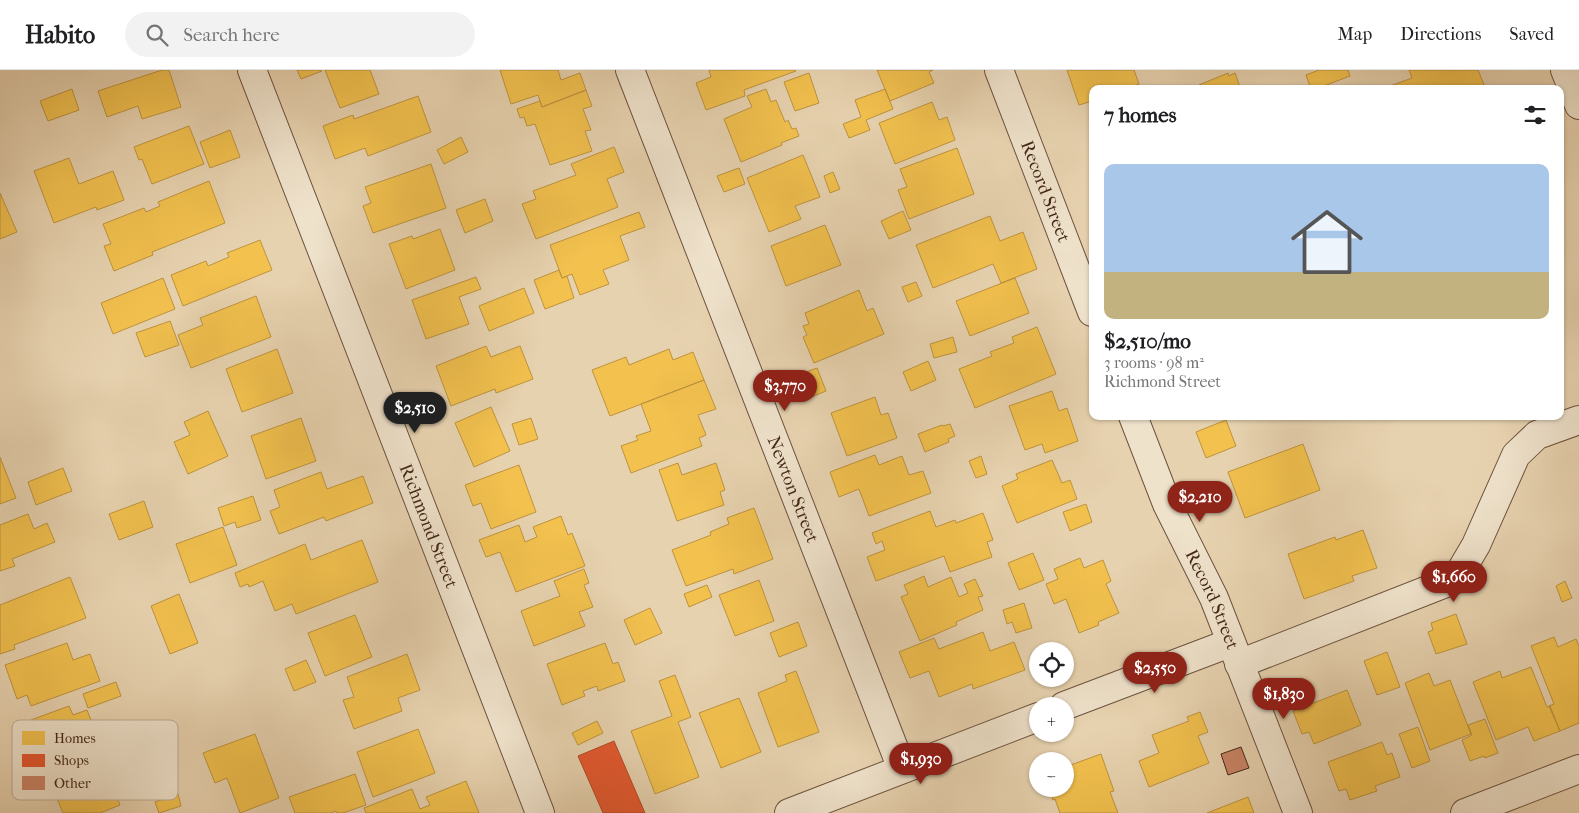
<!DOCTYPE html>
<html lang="en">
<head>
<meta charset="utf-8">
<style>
  :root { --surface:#fff; --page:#f2f2f2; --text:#202124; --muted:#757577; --line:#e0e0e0; --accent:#8f2418 }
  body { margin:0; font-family:"IM FELL French Canon",serif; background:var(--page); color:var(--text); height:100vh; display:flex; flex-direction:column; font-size:19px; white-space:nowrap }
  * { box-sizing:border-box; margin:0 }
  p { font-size:16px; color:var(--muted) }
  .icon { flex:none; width:28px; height:28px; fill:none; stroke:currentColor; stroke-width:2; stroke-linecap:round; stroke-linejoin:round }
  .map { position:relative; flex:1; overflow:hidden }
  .panel { position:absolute; left:1089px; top:15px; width:475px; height:335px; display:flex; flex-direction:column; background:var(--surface); border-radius:10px; box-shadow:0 1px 4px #0004 }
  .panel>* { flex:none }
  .tools { position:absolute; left:1029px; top:572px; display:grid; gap:10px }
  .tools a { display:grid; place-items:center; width:45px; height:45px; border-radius:50%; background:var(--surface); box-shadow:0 1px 4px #0004; font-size:25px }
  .price { position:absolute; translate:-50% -42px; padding:0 11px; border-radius:18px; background:var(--accent); color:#fff; font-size:16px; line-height:32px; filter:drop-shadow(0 1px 2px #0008) }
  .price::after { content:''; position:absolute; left:50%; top:30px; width:15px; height:11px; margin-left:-8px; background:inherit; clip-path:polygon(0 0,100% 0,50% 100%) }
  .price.current { background:#222; color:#fff }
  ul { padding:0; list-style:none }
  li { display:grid; align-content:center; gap:10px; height:265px; padding:0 15px }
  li+li { border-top:1px solid var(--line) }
  li span { display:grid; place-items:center; height:155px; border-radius:10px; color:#555 }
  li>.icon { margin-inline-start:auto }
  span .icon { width:90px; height:90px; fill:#fffc; stroke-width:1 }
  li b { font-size:21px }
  h2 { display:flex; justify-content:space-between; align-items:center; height:60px; padding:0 15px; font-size:21px }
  header { display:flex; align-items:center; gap:30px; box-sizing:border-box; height:70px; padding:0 25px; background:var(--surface); border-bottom:1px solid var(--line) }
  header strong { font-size:24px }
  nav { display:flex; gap:28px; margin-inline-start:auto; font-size:18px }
  .search { width:350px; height:45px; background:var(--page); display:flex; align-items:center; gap:12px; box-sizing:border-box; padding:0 18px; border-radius:28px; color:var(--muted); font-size:19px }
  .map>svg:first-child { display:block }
  .homes { fill:#f2c14e; stroke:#be933e }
  .shops { fill:#e4572e; stroke:#b44927 }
  .building { fill:#ca8467; stroke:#432717 }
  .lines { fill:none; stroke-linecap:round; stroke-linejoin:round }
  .minor-casing { stroke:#6c523d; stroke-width:30 }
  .minor { stroke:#efe2cb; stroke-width:28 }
  .labels { text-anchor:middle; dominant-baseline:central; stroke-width:5; stroke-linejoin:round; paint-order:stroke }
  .street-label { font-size:18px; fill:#432717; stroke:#efe2cb }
  .key { fill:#efe2cb; stroke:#bbaa95; stroke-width:1 }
  .key-label { font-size:14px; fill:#432717 }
</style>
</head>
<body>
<header>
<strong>Habito</strong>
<div class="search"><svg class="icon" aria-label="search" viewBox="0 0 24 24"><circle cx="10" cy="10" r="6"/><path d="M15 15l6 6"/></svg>Search here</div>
<nav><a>Map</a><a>Directions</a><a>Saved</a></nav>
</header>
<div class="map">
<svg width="1579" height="743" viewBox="0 0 1579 743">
  <rect width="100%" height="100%" fill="#e7d2af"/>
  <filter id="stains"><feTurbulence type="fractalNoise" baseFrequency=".004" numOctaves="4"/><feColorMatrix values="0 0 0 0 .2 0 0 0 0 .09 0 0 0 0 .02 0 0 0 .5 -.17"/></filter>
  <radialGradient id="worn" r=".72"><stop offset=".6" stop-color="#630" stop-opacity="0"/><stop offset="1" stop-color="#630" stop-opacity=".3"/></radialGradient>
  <path class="homes" d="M162,0H169L181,37L142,49L138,36L107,47L98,21Z
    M297,0H321L322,1L301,9Z
    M325,0H370L379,24L340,38Z
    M500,0H558L561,10L580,3L586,20L542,37L538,25L511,34Z
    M709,0H795L796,1L744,20L745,26L706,40L696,13L711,7Z
    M877,0H933L929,2L934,13L890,31Z
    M1067,0H1134L1139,14L1126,19H1092V31L1079,35Z
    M1319,0H1348L1350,6L1316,19H1311L1306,5Z
    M1409,0H1478L1485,17L1481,19H1382L1412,8Z
    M809,3L819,33L795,41L784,12Z
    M1228,3L1229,6L1235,3L1240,17L1237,19H1200L1199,15Z
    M72,19L79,40L48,51L40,31Z
    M766,19L771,32L776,30L785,52L788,50L792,59L796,58L799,66L781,73L782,75L741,92L724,49L752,37L747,26Z
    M885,19L893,39L866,50L870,60L849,68L843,54L861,47L855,30Z
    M586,20L592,36L583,39L591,60L585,61L592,81L550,95L535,54L527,56L524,47L520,48L517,39L540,31L542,37Z
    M418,26L431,62L368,86L365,78L335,89L323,56L353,45L354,49Z
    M932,32L939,50L947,47L955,70L895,94L879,53Z
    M189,56L204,94L152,114L142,89L139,90L134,77Z
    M230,60L240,87L210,98L200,72Z
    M461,67L468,82L444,94L437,80Z
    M614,77L624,102L607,109L618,137L536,169L522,134L536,129L533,121L576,105L571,94Z
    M957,78L974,124L909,149L898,120L907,117L900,99Z
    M803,85L820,127L795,136L801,149L769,162L747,108Z
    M69,88L79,114L113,101L124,130L97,140L96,137L54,153L34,101Z
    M431,94L446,138L373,163L363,136L371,133L365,117Z
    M739,98L745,114L724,122L717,106Z
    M833,102L840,119L830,123L824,106Z
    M209,111L225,153L152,182L153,185L114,201L104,176L111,174L103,154L144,138L146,142L160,136L158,132Z
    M0,123L17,162L0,169Z
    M485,129L493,151L465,163L456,140Z
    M903,141L911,160L889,169L881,151Z
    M639,142L645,157L620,166L629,190L603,200L609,214L580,225L572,204L562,208L550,175Z
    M990,146L1000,171L1023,162L1037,199L1001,213L993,194L933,218L916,175Z
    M825,155L841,195L786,216L771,176Z
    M440,159L455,200L406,219L389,174L412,166L413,169Z
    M260,170L272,200L183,236L171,205L206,191L208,196L229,187L227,183Z
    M559,200L562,208L567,206L574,228L545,239L534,210Z
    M476,207L481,219L459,227L469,254L426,269L412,230Z
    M163,208L175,239L113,264L101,233Z
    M1015,208L1029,243L970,266L956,231Z
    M916,212L922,226L908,232L902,217Z
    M524,218L534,243L489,261L479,236Z
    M859,220L867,241L873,238L884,264L814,293L803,267L807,265L803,256L809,254L805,243Z
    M256,226L271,267L191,298L178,265L203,255L200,248Z
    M170,251L179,275L145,287L136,263Z
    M1037,257L1056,304L975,338L959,299L992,286L990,282L1014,273L1012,267Z
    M953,267L957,282L934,288L930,274Z
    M486,276L491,287L520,276L533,309L496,323L495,319L451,336L436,296Z
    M277,279L293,323L242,342L226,299Z
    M669,279L673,290L693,282L704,310L610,346L592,300L626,287L629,295Z
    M928,291L936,310L911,321L903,302Z
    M817,298L826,321L804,330L795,306Z
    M704,310L716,339L698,345L706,365L699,368L702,376L631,403L621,376L638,370L636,366L651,361L641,334Z
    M1052,321L1059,341L1067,338L1078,371L1045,383L1042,374L1025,380L1009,336Z
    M875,327L881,345L888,343L897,368L847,386L831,343Z
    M491,337L510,381L474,397L455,353Z
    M208,341L228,386L188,404L174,372L190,365L184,352Z
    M301,348L316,391L266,409L251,366Z
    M531,348L538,369L519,375L512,354Z
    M1226,350L1236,376L1206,388L1196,362Z
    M950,354L955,366L948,369L949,372L925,382L918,364L942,355L943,356Z
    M1303,374L1320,420L1245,448L1228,402Z
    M875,385L879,395L902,386L909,405L923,401L931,423L869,446L859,419L839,427L830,402Z
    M981,386L987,404L976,408L969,391Z
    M0,387L16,428L0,434Z
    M1052,390L1062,413L1070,410L1077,429L1017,453L1002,416L1018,409L1016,404Z
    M678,393L682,405L716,393L725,420L720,422L724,435L677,451L659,400Z
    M519,395L536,442L491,459L481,433L473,436L465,415Z
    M63,398L72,421L36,435L28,412Z
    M321,402L327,419L363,406L373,433L326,451L324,447L279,464L270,441L280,437L274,420Z
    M253,426L261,450L237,458L235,452L224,456L218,438Z
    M144,431L153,457L119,470L109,444Z
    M1086,434L1092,452L1070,461L1063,442Z
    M754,438L773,489L734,504L733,499L686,516L672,480L711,465L710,462L729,454L727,448Z
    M930,441L936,457L955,450L956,453L983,443L993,470L987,472L992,487L950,502L944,486L876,511L867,487L885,480L882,471L876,474L872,463Z
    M28,444L34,459L47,453L55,472L12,489L15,496L0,501V455Z
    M561,446L568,465L572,463L585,496L516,522L500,482L486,487L479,470L519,455L525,472L537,467L533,457Z
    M223,457L237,495L190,513L176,474Z
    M1363,460L1377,498L1352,506L1354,511L1304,529L1288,484L1335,467L1336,470Z
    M362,470L378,512L296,544L292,534L275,541L263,511L249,517L248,514L240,517L235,503L305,474L311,490Z
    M1033,483L1044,510L1019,520L1008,493Z
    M1080,488L1084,498L1103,490L1111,511L1106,514L1119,543L1098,552L1099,555L1079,563L1066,529L1054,534L1046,514L1058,509L1054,499Z
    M584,499L589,513L584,515L593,537L579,542L585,556L534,576L521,541L560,526L554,511Z
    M924,506L928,517L951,507L959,527L968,523L964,514L975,509L983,526L978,527L983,540L956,552L957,555L920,571L901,527L908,524L904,515Z
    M70,507L86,548L14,575L15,579L0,584V535Z
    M759,510L774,551L735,566L719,525Z
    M1565,511L1572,528L1562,532L1556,516Z
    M707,515L712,527L689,537L684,524Z
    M179,524L198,573L170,584L151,536Z
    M1024,533L1032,558L1016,563L1012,552L1007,554L1003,540Z
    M650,538L662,563L635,575L624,550Z
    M1456,544L1467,574L1436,584L1428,562L1433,560L1431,553Z
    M355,545L372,587L325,606L308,563Z
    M798,552L807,576L779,587L770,563Z
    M983,562L990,581L1014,572L1025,600L973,619L972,614L939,627L929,601L910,608L899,582L934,568L939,579Z
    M1554,567L1558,577L1576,569L1579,576V653L1560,661L1549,636L1554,634L1531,576Z
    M67,573L73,590L90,584L100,611L31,636L27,625L17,629L5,595Z
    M605,573L613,594L618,592L625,611L598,621L597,616L583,621L585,626L562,635L547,594Z
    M1387,582L1400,617L1377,625L1364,591Z
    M407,584L420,620L398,628L402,641L354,659L343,630L354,627L347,607Z
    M306,590L316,612L294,621L285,599Z
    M1531,597L1547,637L1550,636L1560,661L1534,671L1528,657L1496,670L1473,612L1500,601L1502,608Z
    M796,601L819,662L778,677L758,623L787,611L785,605Z
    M1429,603L1434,616L1450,610L1471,664L1430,680L1405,613Z
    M675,605L691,647L678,652L699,707L655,724L631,661L672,646L659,611Z
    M116,612L121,626L88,638L83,624Z
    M1347,620L1361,655L1314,674L1309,662L1302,664L1293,641Z
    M739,628L761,682L721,698L699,643Z
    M69,636L73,645L87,640L101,676L43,698L34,675L40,672L31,650Z
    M1200,642L1208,662L1198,666L1209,693L1149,717L1139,691L1159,683L1152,665L1189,651L1187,647Z
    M1485,649L1498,683L1485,688L1484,686L1470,691L1462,670L1472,665L1468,655Z
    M597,651L603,663L578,675L572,663Z
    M1418,657L1430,691L1412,698L1399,664Z
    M418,659L435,703L373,727L357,682Z
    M255,664L279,728L240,743L227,708L215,713L203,683Z
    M1382,672L1387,685L1392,683L1400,707L1375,716L1377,721L1350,730L1346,719L1339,721L1328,692Z
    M164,684L178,718L155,727L141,693Z
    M1101,684L1114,721L1110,722L1118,743H1060L1055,729L1053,730L1049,719H1065V697Z
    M115,689L126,717L115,722L120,735L100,743H63L51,714Z
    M355,704L366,735L343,743H337L336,741L331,743H295L289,727Z
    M466,711L479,743H366L364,738L412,719L420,739L430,735L426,727Z
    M178,724L181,736L159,743L155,732Z
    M1248,727L1254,743H1207Z"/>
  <path class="shops" d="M614,671L645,743H603L578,686Z"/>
  <path class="building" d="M1241,677L1249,698L1228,705L1221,684Z"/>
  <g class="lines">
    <defs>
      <g id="minor">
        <path id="s1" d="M252,0L540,743"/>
        <path id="s2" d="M630,0L902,699"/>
        <path id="s3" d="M999,0L1092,242"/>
        <path d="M1565,0L1579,35"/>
        <path id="s4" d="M1133,346L1167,434L1214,528L1298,743"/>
        <path d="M1239,594L1456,509L1476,475L1516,385L1537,365L1579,350"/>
        <path d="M1064,636L1230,573"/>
        <path d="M789,743L1038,647"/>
        <path d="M1465,743L1579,699"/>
      </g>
    </defs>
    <use href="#minor" class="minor-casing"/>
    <use href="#minor" class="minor"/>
  </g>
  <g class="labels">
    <g class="street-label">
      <text stroke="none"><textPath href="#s3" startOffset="130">Record Street</textPath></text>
      <text stroke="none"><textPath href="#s2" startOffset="450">Newton Street</textPath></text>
      <text stroke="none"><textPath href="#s1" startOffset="489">Richmond Street</textPath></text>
      <text stroke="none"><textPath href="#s4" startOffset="200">Record Street</textPath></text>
    </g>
  </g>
  <rect x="12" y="650" width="166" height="80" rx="8" class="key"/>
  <rect x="22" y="661" width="23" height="14" fill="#f2c14e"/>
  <rect x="22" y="684" width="23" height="13" fill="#e4572e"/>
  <rect x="22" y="706" width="23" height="14" fill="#ca8467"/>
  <g class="key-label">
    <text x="54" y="673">Homes</text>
    <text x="54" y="695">Shops</text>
    <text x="54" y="718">Other</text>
  </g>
  <rect width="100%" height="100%" filter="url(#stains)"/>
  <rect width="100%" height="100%" fill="url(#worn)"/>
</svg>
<div class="tools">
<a><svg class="icon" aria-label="locate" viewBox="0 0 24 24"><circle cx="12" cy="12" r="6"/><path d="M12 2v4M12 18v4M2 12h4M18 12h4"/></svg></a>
<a>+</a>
<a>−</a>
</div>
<b class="price" style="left:785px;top:342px">$3,770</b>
<b class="price current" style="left:415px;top:364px">$2,510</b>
<b class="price" style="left:1200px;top:453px">$2,210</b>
<b class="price" style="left:1454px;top:533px">$1,660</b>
<b class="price" style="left:1155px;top:624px">$2,550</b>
<b class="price" style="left:1284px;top:650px">$1,830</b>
<b class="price" style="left:921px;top:715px">$1,930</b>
<section class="panel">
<h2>7 homes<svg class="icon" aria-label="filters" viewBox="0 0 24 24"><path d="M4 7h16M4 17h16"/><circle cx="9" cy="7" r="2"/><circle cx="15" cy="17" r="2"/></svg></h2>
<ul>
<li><span style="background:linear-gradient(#a9c7e8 70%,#c2b280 0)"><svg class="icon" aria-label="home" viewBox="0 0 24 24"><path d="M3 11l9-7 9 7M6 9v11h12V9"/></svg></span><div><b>$2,510/mo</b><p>3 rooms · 98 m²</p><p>Richmond Street</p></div></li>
</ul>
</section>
</div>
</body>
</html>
